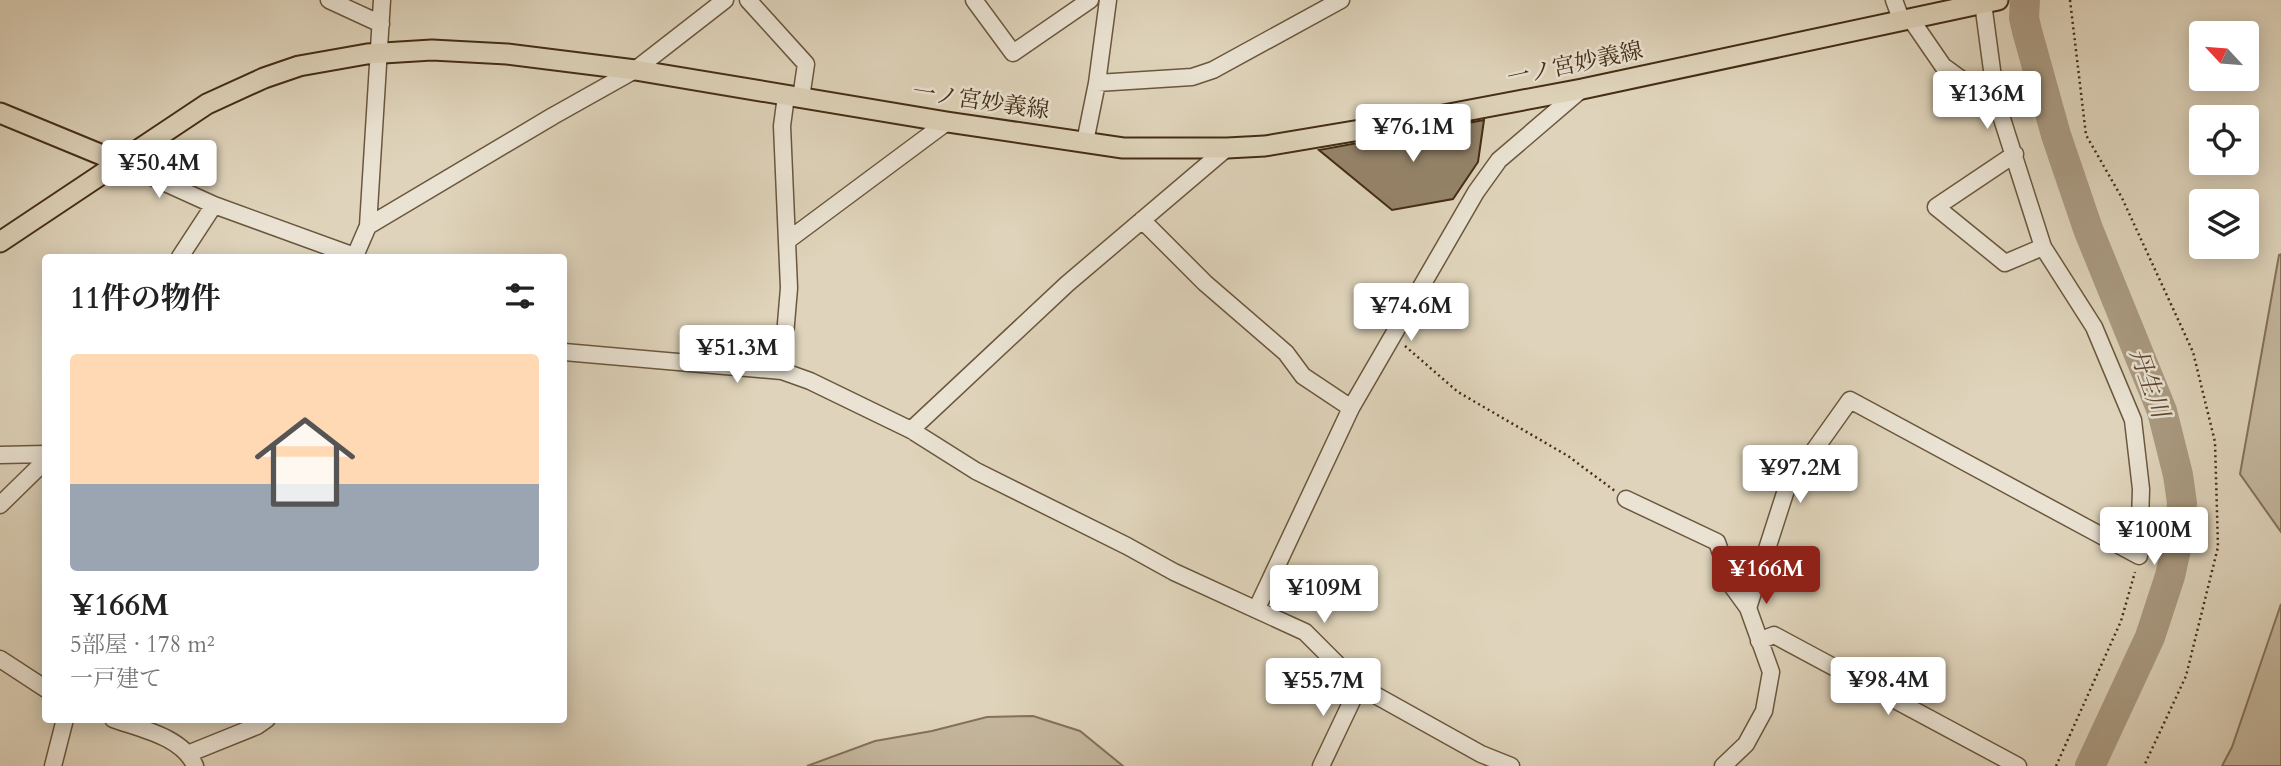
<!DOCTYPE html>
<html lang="ja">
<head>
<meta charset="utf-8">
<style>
  :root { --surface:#fff; --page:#f6f6f6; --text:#222; --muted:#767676; --accent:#8f2418 }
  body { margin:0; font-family:Cardo,"Noto Serif JP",serif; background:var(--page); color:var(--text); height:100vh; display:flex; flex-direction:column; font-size:26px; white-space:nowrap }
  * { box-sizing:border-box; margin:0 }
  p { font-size:23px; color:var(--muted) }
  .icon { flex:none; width:38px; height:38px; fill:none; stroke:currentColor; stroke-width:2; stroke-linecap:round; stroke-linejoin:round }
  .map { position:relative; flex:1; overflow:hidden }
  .drawer { position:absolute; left:42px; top:254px; width:525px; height:469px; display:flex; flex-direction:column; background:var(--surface); border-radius:7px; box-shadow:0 4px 18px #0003 }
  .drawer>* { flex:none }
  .needle { width:46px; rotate:296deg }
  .controls { position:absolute; left:2189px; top:21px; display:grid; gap:14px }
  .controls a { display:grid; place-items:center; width:70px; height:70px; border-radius:7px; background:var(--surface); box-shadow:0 4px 18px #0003; font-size:35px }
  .price { position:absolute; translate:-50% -60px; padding:0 16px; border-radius:7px; background:#fff; color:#222; font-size:23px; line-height:46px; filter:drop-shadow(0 2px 4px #0008) }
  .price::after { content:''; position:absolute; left:50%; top:42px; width:21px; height:16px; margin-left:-10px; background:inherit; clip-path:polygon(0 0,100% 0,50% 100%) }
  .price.selected { background:var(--accent); color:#fff }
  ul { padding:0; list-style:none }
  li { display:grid; align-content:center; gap:14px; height:371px; padding:0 28px }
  li span { display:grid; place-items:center; height:217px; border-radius:7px; color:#555 }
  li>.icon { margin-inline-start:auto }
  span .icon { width:126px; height:126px; fill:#fffc; stroke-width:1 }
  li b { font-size:30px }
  h2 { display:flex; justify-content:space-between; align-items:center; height:84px; padding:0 28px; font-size:30px }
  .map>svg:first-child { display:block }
  .green { fill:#c5b89f; stroke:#84725a; stroke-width:2 }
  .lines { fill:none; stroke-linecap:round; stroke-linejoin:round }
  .river { stroke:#aa9b82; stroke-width:30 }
  .building { fill:#95846b; stroke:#442d14; stroke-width:2 }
  .minor-casing { stroke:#6b573e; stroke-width:19 }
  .major-casing { stroke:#442d14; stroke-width:23 }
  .path { stroke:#442d14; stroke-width:2.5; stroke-dasharray:2 3.5; stroke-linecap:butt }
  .minor { stroke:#eae3d3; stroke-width:16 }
  .major { stroke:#dfd4bb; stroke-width:19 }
  .labels { text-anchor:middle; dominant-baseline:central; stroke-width:5; stroke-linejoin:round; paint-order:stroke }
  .street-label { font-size:23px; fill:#442d14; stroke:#eae3d3 }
  .water-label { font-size:24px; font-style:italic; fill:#5e4830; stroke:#eae3d3 }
</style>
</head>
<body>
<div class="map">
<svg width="2281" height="766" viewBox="0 0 2281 766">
  <rect width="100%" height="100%" fill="#dfd4bb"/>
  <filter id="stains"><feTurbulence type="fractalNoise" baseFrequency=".00286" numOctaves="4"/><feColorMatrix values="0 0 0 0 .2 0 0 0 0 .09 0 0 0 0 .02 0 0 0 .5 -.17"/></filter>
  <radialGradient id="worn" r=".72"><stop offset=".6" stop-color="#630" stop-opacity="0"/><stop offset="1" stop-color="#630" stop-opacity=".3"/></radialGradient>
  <path class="green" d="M2281,254V532L2240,474L2279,255Z
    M2281,604V766H2222L2232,747Z
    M1033,716L1080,731L1123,766H807L875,741L932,731L987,717Z"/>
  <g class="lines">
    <path class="river" d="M2025,0L2024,18L2027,31L2056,135L2088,229L2162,411L2178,475L2182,503L2179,536L2170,576L2150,637L2090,766"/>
  </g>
  <path class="building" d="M1484,120L1478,162L1453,199L1392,210L1319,150Z"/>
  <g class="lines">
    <defs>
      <path id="minor" d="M329,0L381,24
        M748,0L806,64L801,98
        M974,0L1013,53L1090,0
        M1894,0L1901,19
        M1910,18L1943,66L1999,107
        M1097,83L1192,77L1213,70L1341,0
        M1085,142L1097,83L1108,0
        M2015,154L1936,207L2005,263L2043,247
        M119,162L214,205L357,257
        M1142,220L1205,283L1286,353L1303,376L1351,408
        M368,226L382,0
        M787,241L947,122
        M355,256L368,226L553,116L635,70L725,0
        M180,257L214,205
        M564,352L782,371L810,381L911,430L976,471L1127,546L1174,572L1305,632L1359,686L1481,754L1511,766
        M782,371L789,288L782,126L786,96
        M911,430L1067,284L1227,148
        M0,455L46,454
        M1626,499L1717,542L1732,586L1748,608L1771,672L1764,711L1746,744L1723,766
        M0,505L46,460
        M1257,608L1351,408L1476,192L1499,160L1582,89
        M1748,608L1786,490L1850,400L2139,556L2141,489L2133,420L2094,327L2043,247L1996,100L1983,3
        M1759,641L1774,635L2018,766
        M0,659L46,689
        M113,719C141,729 183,737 195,766
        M190,753L257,726L267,719
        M53,766L65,719
        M1321,766L1359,686"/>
      <path id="major" d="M0,113L119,162
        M0,242L207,104L264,78L299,66L367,54L432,50L507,54L635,70L947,122L1123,148H1227L1265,146L1396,124L1582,89L1998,0"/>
    </defs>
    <use href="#minor" class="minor-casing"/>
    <use href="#major" class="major-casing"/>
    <path class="path" d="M2070,0L2086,135L2122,198L2193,352L2215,442L2218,547L2186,676L2144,766
      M1405,346L1458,392L1568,456L1615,491
      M2056,766L2121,621L2135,572"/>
    <use href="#minor" class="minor"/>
    <use href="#major" class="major"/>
  </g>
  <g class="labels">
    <g class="street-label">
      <text transform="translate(1575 64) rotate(-12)">一ノ宮妙義線</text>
      <text transform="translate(981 101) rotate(8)">一ノ宮妙義線</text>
    </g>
    <g class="water-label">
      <text transform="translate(2149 383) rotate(70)">丹生川</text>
    </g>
  </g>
  <rect width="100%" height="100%" filter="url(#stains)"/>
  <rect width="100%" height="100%" fill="url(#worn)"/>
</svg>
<div class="controls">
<a><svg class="needle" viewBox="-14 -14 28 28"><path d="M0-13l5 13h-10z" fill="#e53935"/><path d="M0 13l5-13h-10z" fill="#767676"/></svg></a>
<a><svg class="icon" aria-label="locate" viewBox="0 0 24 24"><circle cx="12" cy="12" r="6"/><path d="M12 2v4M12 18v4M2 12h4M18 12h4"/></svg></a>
<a><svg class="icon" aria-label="layers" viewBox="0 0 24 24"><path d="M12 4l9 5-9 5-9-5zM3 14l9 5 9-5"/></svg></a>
</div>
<b class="price" style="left:1987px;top:131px">¥136M</b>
<b class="price" style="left:1413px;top:164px">¥76.1M</b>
<b class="price" style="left:159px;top:200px">¥50.4M</b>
<b class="price" style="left:1411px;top:343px">¥74.6M</b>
<b class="price" style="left:737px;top:385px">¥51.3M</b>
<b class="price" style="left:1800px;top:505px">¥97.2M</b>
<b class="price" style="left:2154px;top:567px">¥100M</b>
<b class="price selected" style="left:1766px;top:606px">¥166M</b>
<b class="price" style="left:1324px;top:625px">¥109M</b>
<b class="price" style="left:1888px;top:717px">¥98.4M</b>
<b class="price" style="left:1323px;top:718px">¥55.7M</b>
<section class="drawer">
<h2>11件の物件<svg class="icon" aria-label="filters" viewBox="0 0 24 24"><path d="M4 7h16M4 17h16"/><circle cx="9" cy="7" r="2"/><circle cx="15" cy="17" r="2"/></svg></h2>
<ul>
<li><span style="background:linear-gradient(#ffd9b3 60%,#9aa5b1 0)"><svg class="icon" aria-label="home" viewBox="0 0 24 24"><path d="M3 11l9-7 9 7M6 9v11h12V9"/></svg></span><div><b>¥166M</b><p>5部屋 · 178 m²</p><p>一戸建て</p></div></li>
</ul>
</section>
</div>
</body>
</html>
